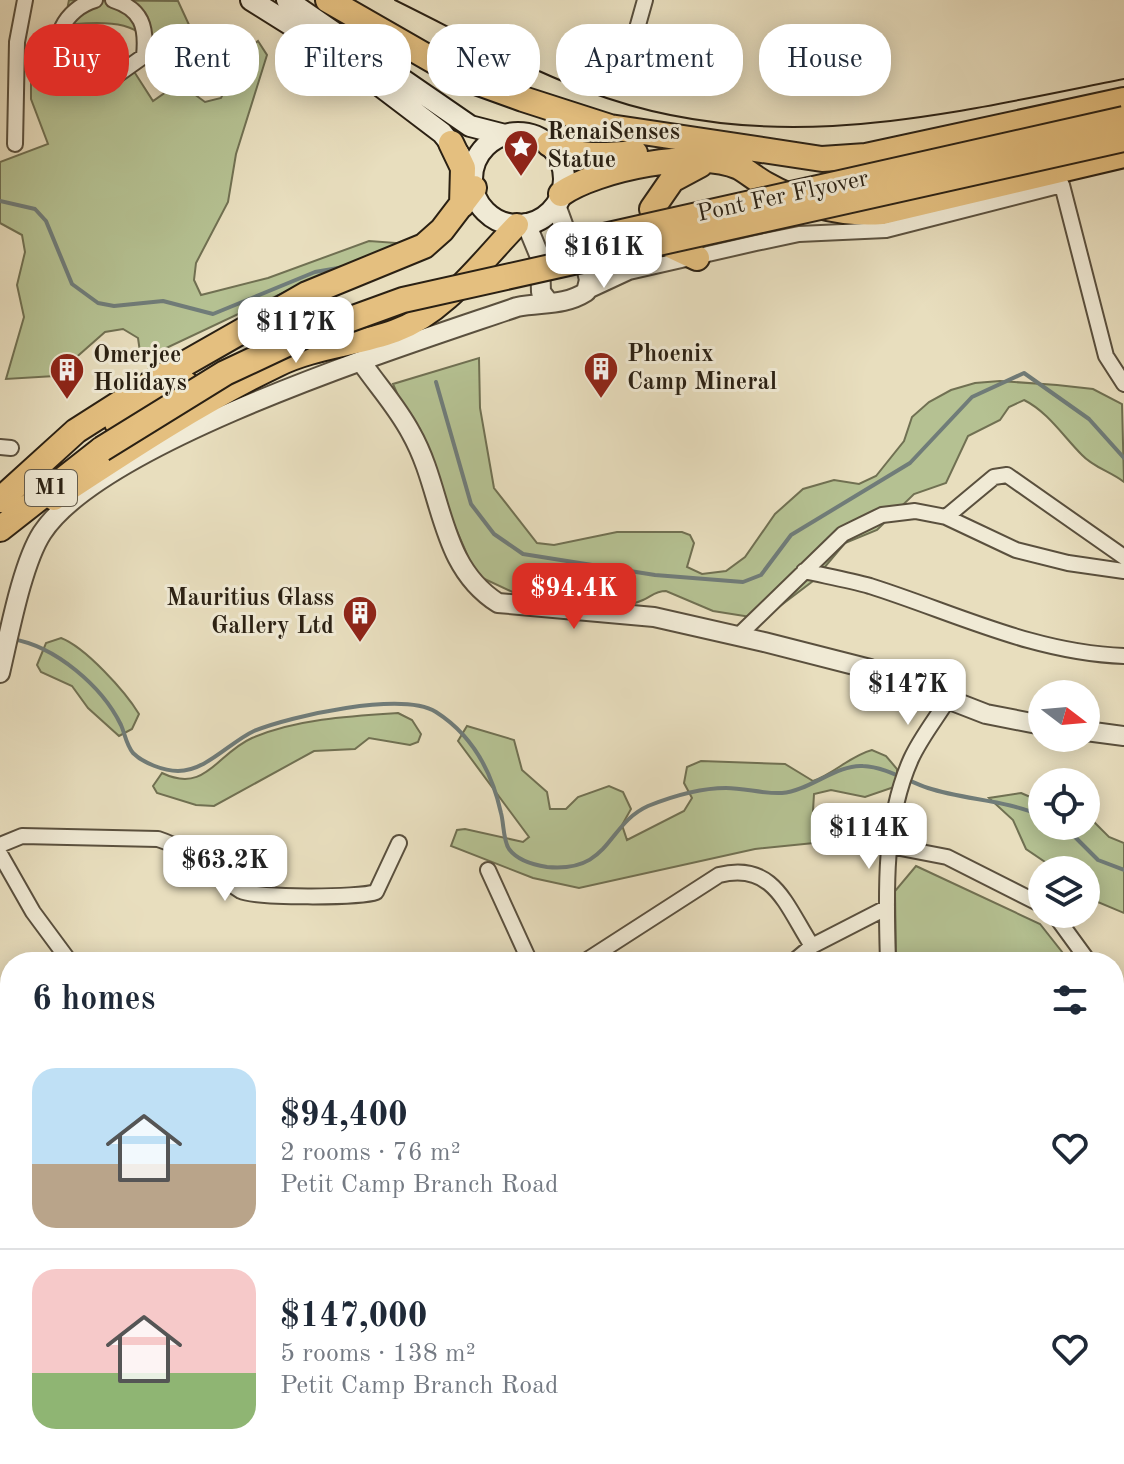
<!DOCTYPE html>
<html lang="en">
<head>
<meta charset="utf-8">
<style>
  :root { --surface:#fff; --page:#f2f2f3; --text:#1f2937; --muted:#747a83; --line:#e0e1e3; --accent:#d93025 }
  body { margin:0; font-family:"Old Standard TT",serif; background:var(--page); color:var(--text); height:100vh; display:flex; flex-direction:column; font-size:30px; white-space:nowrap }
  * { box-sizing:border-box; margin:0 }
  p { font-size:26px; color:var(--muted) }
  .icon { flex:none; width:44px; height:44px; fill:none; stroke:currentColor; stroke-width:2; stroke-linecap:round; stroke-linejoin:round }
  .map { position:relative; flex:1; overflow:hidden }
  .details { position:absolute; left:0px; top:952px; width:1124px; height:512px; display:flex; flex-direction:column; background:var(--surface); border-radius:32px 32px 0 0; box-shadow:0 4px 20px #0003 }
  .details>* { flex:none }
  .hud { position:absolute; left:24px; top:24px; width:1076px; height:72px; display:flex; gap:16px }
  .needle { width:52px; rotate:106deg }
  .fabs { position:absolute; left:1028px; top:680px; display:grid; gap:16px }
  .fabs a { display:grid; place-items:center; width:72px; height:72px; border-radius:50%; background:var(--surface); box-shadow:0 4px 20px #0003; font-size:40px }
  .price { position:absolute; translate:-50% -68px; padding:0 18px; border-radius:16px; background:#fff; color:#222; font-size:26px; line-height:52px; filter:drop-shadow(0 2px 4px #0008) }
  .price::after { content:''; position:absolute; left:50%; top:48px; width:24px; height:18px; margin-left:-12px; background:inherit; clip-path:polygon(0 0,100% 0,50% 100%) }
  .price.current { background:var(--accent); color:#fff }
  ul { padding:0; list-style:none }
  li { display:flex; align-items:center; gap:24px; height:200px; padding:0 32px }
  li+li { border-top:2px solid var(--line) }
  li span { display:grid; place-items:center; flex:none; width:224px; height:160px; border-radius:24px; color:#555 }
  li>.icon { margin-inline-start:auto }
  span .icon { width:96px; height:96px; fill:#fffc; stroke-width:1 }
  li b { font-size:34px }
  h2 { display:flex; justify-content:space-between; align-items:center; height:96px; padding:0 32px; font-size:34px }
  .pill { padding:0 28px; border-radius:32px; background:var(--surface); box-shadow:0 4px 20px #0003; font-size:28px; line-height:72px }
  .pill.current { background:var(--accent); color:#fff }
  .map>svg:first-child { display:block }
  .green { fill:#b5c192; stroke:#707052; stroke-width:2 }
  .lines { fill:none; stroke-linecap:round; stroke-linejoin:round }
  .stream { stroke:#707c79; stroke-width:4 }
  .minor-casing { stroke:#5a503e; stroke-width:18 }
  .tertiary-casing { stroke:#5a503e; stroke-width:22 }
  .secondary-casing { stroke:#2a2013; stroke-width:24 }
  .primary-casing { stroke:#2a2013; stroke-width:26 }
  .trunk-casing { stroke:#2a2013; stroke-width:28 }
  .minor { stroke:#f0ead5; stroke-width:14 }
  .tertiary { stroke:#f0ead5; stroke-width:18 }
  .secondary { stroke:#f0ead5; stroke-width:20 }
  .primary { stroke:#e4bf7f; stroke-width:22 }
  .trunk { stroke:#e4bf7f; stroke-width:24 }
  .tram { stroke:#2a2013; stroke-width:2 }
  .trunk-bridge-casing { stroke:#2a2013; stroke-width:28; stroke-linecap:butt }
  .trunk-bridge { stroke:#e4bf7f; stroke-width:24 }
  .labels { text-anchor:middle; dominant-baseline:central; stroke-width:6; stroke-linejoin:round; paint-order:stroke }
  .shield { fill:#f0ead5; stroke:#655d4d; stroke-width:2 }
  .shield-label { font-size:22px; font-weight:bold; fill:#2a2013 }
  .poi-label { font-size:24px; font-weight:bold; fill:#2a2013; stroke:#f0ead5; text-anchor:start }
  .street-label { font-size:24px; fill:#2a2013; stroke:#f0ead5 }
</style>
</head>
<body>
<div class="map">
<svg width="1124" height="1464" viewBox="0 0 1124 1464">
  <rect width="100%" height="100%" fill="#e8debe"/>
  <filter id="stains"><feTurbulence type="fractalNoise" baseFrequency=".0025" numOctaves="4"/><feColorMatrix values="0 0 0 0 .2 0 0 0 0 .09 0 0 0 0 .02 0 0 0 .5 -.17"/></filter>
  <radialGradient id="worn" r=".72"><stop offset=".6" stop-color="#630" stop-opacity="0"/><stop offset="1" stop-color="#630" stop-opacity=".3"/></radialGradient>
  <path class="green" d="M69,0L178,1L190,27L188,43L175,55L158,56C144,21 108,21 75,24L67,10Z
    M258,41L267,55L236,154L228,202L196,263L194,280L201,295L268,278L369,241L397,243L383,257L285,292L160,351L140,352L138,338L123,329L105,332L55,376L6,379L24,317L17,285L25,252L22,235L0,223V162L48,144L31,99V81C58,72 81,58 105,78L120,68L135,73L153,101L179,83L205,102L221,98L244,52Z
    M479,358L480,408L494,488L537,543L554,545L617,532H682L690,535L694,543L687,567L702,574L726,571L745,557L775,514L803,489L834,480L859,484L876,476L904,441L912,417L929,402L951,390L975,383L1000,381L1057,385L1093,389L1122,404L1124,482C1111,472 1093,467 1082,455C1063,436 1048,412 1024,400L1009,407L1000,420L968,436L946,483L914,494L877,530L845,543L813,581L763,619L713,611L666,591C655,591 652,596 643,600C619,611 599,604 577,591L563,597L519,595L476,575L393,384Z
    M61,638C85,647 125,691 139,714L132,729L119,736L88,708L72,686L41,672L37,665L46,643Z
    M398,713L412,720L421,734L418,742L410,745L369,738L355,749L314,751L214,806L196,805L157,793L153,786L162,773C206,794 216,754 252,738C296,719 350,716 398,713Z
    M467,726L514,740L522,770L547,792L550,809H566L578,797L609,786L623,792L631,809L622,825L627,840L684,811L692,798L684,783L687,767L701,761L785,764L813,781C835,773 850,756 872,750L886,756L897,769V786L865,797L831,790L814,794L813,811L856,834L824,842L755,849L579,888L533,878L451,846L457,830L465,829L523,842L529,837L458,741Z
    M1021,793L1042,802V826H1086V814L1109,837L1124,843V913L1086,897V870H1057L1026,849L1013,820L989,798Z
    M916,866L1040,924L1070,962H896L895,891Z"/>
  <g class="lines">
    <path class="stream" d="M0,201L35,209L46,221L72,284L98,303L114,306L163,301L213,314L315,272L344,267
      M436,382L471,504L494,534L523,554L655,575L743,582L761,575L791,535L910,463L972,397L1024,373L1089,419L1124,458
      M12,639C55,646 102,686 121,725C125,734 126,744 133,753C143,763 164,771 178,771C206,771 230,742 254,731C291,716 402,691 436,712C472,735 492,772 501,813C504,824 503,840 509,849C517,860 534,865 547,867C611,873 606,825 648,806C673,796 699,788 726,788C745,788 763,794 782,793C809,791 837,764 863,766C886,767 907,781 928,788C965,800 1006,800 1042,816
      M1064,826L1098,860L1124,870"/>
    <defs>
      <path id="minor" d="M95,0C67,8 44,42 71,67C82,77 99,75 113,78L144,56C147,27 142,9 113,0
        M636,32L645,0
        M15,144L17,42L25,0
        M586,267L625,272
        M586,292L629,272L756,243L799,234L886,230L1062,185L1106,356L1124,384
        M0,447L11,448
        M946,517L994,477L1007,475L1124,557
        M804,571C826,576 849,580 870,586C955,613 1034,653 1124,656
        M738,636L843,534L882,515L915,511L946,517L1016,550L1068,563L1124,571
        M0,845L22,836L158,839C192,850 212,873 241,891C255,898 360,898 376,892L399,843
        M890,846L947,857L1042,905
        M0,854L33,912L70,962
        M488,870L530,962
        M1054,914L1089,962
        M584,962L719,875C774,861 786,906 812,946
        M793,962L812,946L886,908
        M888,962C886,895 883,822 911,759C920,739 935,720 947,701
        M1114,1004L1124,1020
        M0,1354L10,1349
        M1114,1387L1124,1381
        M1114,1409L1124,1429
        M233,1454L240,1464
        M341,1464L343,1454
        M359,1464L375,1454"/>
      <path id="tertiary" d="M526,223L540,257L541,292L548,301
        M362,363C378,386 398,408 411,433C444,491 438,565 498,603L654,617L764,642L870,669L986,714L1042,725
        M0,673C9,635 22,564 42,533C103,440 407,345 517,307C542,302 564,306 586,292L589,280L586,267L569,241L556,205
        M1086,731L1124,736"/>
      <path id="secondary" d="M251,0L342,57L442,133L459,154
        M287,0L470,126L505,135
        M472 179a46 46 0 1 1 92 0a46 46 0 1 1-92 0Z"/>
      <path id="primary" d="M54,499C127,451 199,403 278,365C314,347 357,345 395,331C445,313 481,262 517,225"/>
      <path id="trunk" d="M328,0L462,77L523,99L610,127L822,159L866,156L1124,100
        M451,143L463,168L462,205
        M549,144C579,158 603,156 635,153
        M561,194C596,169 699,148 739,167C748,172 756,179 765,184C802,205 839,215 882,212L1124,155
        M697,258L661,241L652,209L672,180L700,165
        M117,423L186,384
        M0,500L76,431L156,380L307,294L424,246L442,230L474,188
        M0,529L102,449"/>
    </defs>
    <use href="#minor" class="minor-casing"/>
    <use href="#tertiary" class="tertiary-casing"/>
    <use href="#secondary" class="secondary-casing"/>
    <use href="#primary" class="primary-casing"/>
    <use href="#trunk" class="trunk-casing"/>
    <use href="#minor" class="minor"/>
    <use href="#tertiary" class="tertiary"/>
    <use href="#secondary" class="secondary"/>
    <use href="#primary" class="primary"/>
    <use href="#trunk" class="trunk"/>
    <path class="tram" d="M395,0C458,31 521,66 587,91C768,160 942,115 1124,79"/>
    <defs>
      <path id="trunk-bridge" d="M582,241L1124,119
        M102,449L225,373L304,336L403,300L1124,139"/>
    </defs>
    <use href="#trunk-bridge" class="trunk-bridge-casing"/>
    <use href="#trunk-bridge" class="trunk-bridge"/>
  </g>
  <defs>
    <symbol id="sight-pin" viewBox="-11 -11 22 30"><path d="M0 17L-7.5 6A9.5 9.5 0 1 1 7.5 6Z" fill="#8f2418" stroke="#f0ead5"/><path d="M0-6L1.8-2.2L6-1.7L2.9 1.2L3.7 5.4L0 3.3L-3.7 5.4L-2.9 1.2L-6-1.7L-1.8-2.2Z" fill="#fff"/></symbol>
    <symbol id="building-pin" viewBox="-11 -11 22 30"><path d="M0 17L-7.5 6A9.5 9.5 0 1 1 7.5 6Z" fill="#8f2418" stroke="#f0ead5"/><path d="M-4-6H4V6H1V3H-1V6H-4ZM-2.5-4.3h1.7v1.8h-1.7ZM.8-4.3h1.7v1.8H.8ZM-2.5-1h1.7V.8h-1.7ZM.8-1h1.7V.8H.8Z" fill="#fff"/></symbol>
  </defs>
  <g fill-rule="evenodd">
    <use href="#sight-pin" x="501" y="127" width="40" height="54"/>
    <use href="#building-pin" x="581" y="349" width="40" height="54"/>
    <use href="#building-pin" x="47" y="350" width="40" height="54"/>
    <use href="#building-pin" x="340" y="593" width="40" height="54"/>
  </g>
  <g class="labels">
    <rect class="shield" x="25" y="470" width="52" height="36" rx="6"/>
    <g class="shield-label">
      <text x="51" y="488">M1</text>
    </g>
    <g class="poi-label">
      <text x="547" y="133">RenaiSenses<tspan x="547" dy="28">Statue</tspan></text>
      <text x="627" y="355">Phoenix<tspan x="627" dy="28">Camp Mineral</tspan></text>
      <text x="93" y="356">Omerjee<tspan x="93" dy="28">Holidays</tspan></text>
      <text x="334" y="599" text-anchor="end">Mauritius Glass<tspan x="334" dy="28">Gallery Ltd</tspan></text>
    </g>
    <g class="street-label">
      <text transform="translate(783 197) rotate(-12)">Pont Fer Flyover</text>
    </g>
  </g>
  <rect width="100%" height="100%" filter="url(#stains)"/>
  <rect width="100%" height="100%" fill="url(#worn)"/>
</svg>
<div class="fabs">
<a><svg class="needle" viewBox="-14 -14 28 28"><path d="M0-13l5 13h-10z" fill="#e53935"/><path d="M0 13l5-13h-10z" fill="#747a83"/></svg></a>
<a><svg class="icon" aria-label="locate" viewBox="0 0 24 24"><circle cx="12" cy="12" r="6"/><path d="M12 2v4M12 18v4M2 12h4M18 12h4"/></svg></a>
<a><svg class="icon" aria-label="layers" viewBox="0 0 24 24"><path d="M12 4l9 5-9 5-9-5zM3 14l9 5 9-5"/></svg></a>
</div>
<b class="price" style="left:604px;top:290px">$161K</b>
<b class="price" style="left:296px;top:365px">$117K</b>
<b class="price current" style="left:574px;top:631px">$94.4K</b>
<b class="price" style="left:908px;top:727px">$147K</b>
<b class="price" style="left:869px;top:871px">$114K</b>
<b class="price" style="left:225px;top:903px">$63.2K</b>
<div class="hud">
<a class="pill current">Buy</a>
<a class="pill">Rent</a>
<a class="pill">Filters</a>
<a class="pill">New</a>
<a class="pill">Apartment</a>
<a class="pill">House</a>
</div>
<section class="details">
<h2>6 homes<svg class="icon" aria-label="filters" viewBox="0 0 24 24"><path d="M4 7h16M4 17h16"/><circle cx="9" cy="7" r="2"/><circle cx="15" cy="17" r="2"/></svg></h2>
<ul>
<li><span style="background:linear-gradient(#bfe0f5 60%,#b9a48a 0)"><svg class="icon" aria-label="home" viewBox="0 0 24 24"><path d="M3 11l9-7 9 7M6 9v11h12V9"/></svg></span><div><b>$94,400</b><p>2 rooms · 76 m²</p><p>Petit Camp Branch Road</p></div><svg class="icon" aria-label="heart" viewBox="0 0 24 24"><path d="M12 20l-8-8c-3-5 5-10 8-4 3-6 11-1 8 4z"/></svg></li>
<li><span style="background:linear-gradient(#f6c9c9 65%,#8fb573 0)"><svg class="icon" aria-label="home" viewBox="0 0 24 24"><path d="M3 11l9-7 9 7M6 9v11h12V9"/></svg></span><div><b>$147,000</b><p>5 rooms · 138 m²</p><p>Petit Camp Branch Road</p></div><svg class="icon" aria-label="heart" viewBox="0 0 24 24"><path d="M12 20l-8-8c-3-5 5-10 8-4 3-6 11-1 8 4z"/></svg></li>
</ul>
</section>
</div>
</body>
</html>
